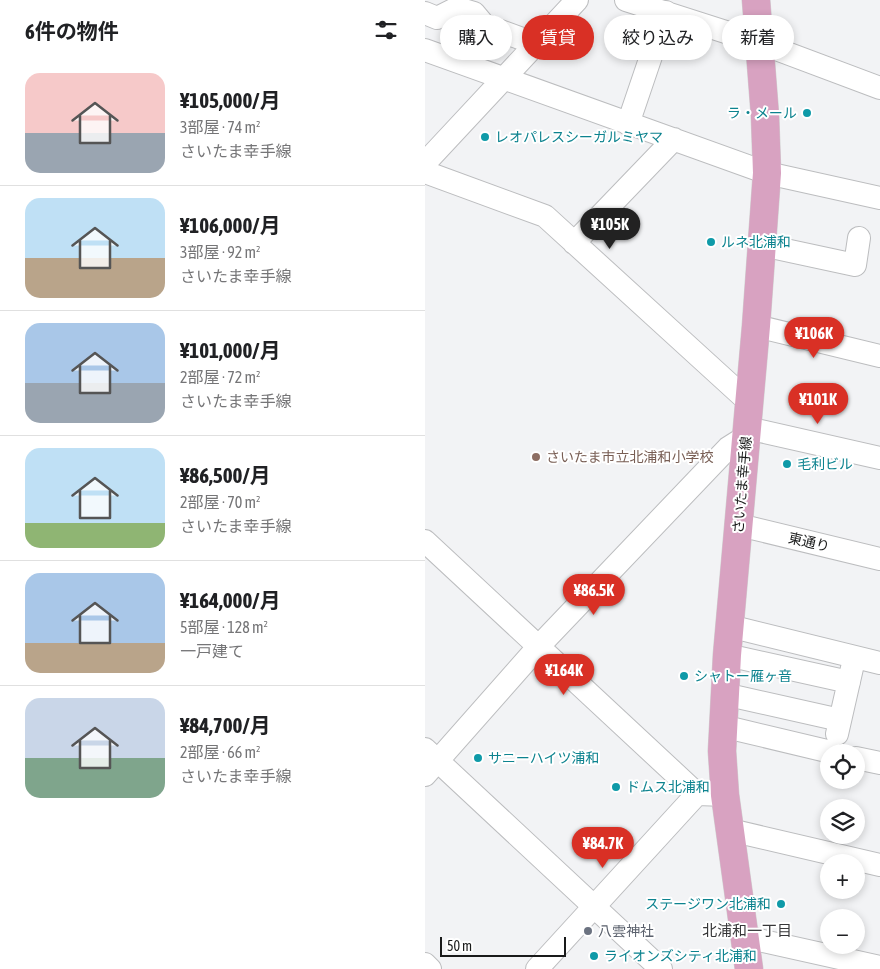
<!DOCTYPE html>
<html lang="ja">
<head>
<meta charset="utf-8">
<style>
  :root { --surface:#fff; --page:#f6f6f6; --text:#202124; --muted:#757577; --line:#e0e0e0; --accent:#d93025 }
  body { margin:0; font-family:"Asap Condensed","Noto Sans JP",sans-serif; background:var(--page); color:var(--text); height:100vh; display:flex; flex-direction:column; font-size:19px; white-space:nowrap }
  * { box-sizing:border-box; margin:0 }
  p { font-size:16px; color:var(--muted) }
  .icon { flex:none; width:28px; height:28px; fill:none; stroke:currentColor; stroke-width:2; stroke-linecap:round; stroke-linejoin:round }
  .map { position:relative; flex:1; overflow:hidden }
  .panel { display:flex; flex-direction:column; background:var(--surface); width:425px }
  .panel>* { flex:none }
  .banner { position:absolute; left:15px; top:15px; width:365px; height:45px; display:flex; gap:10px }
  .fabs { position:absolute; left:395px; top:744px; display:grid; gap:10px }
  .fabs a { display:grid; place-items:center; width:45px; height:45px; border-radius:50%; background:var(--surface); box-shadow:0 2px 8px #0003; font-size:25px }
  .scale { position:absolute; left:15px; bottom:12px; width:126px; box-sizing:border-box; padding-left:5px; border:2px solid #191a1a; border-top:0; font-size:14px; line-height:18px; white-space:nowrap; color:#191a1a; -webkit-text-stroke:4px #fff; paint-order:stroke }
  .price { position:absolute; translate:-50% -42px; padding:0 11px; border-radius:18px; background:var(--accent); color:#fff; font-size:16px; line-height:32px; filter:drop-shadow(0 1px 2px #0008) }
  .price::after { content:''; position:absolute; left:50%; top:30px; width:15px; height:11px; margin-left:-8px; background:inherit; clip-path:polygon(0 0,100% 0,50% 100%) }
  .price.selected { background:#222; color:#fff }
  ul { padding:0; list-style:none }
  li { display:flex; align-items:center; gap:15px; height:125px; padding:0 25px }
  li+li { border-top:1px solid var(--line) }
  li span { display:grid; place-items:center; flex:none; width:140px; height:100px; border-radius:15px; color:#555 }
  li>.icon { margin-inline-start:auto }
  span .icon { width:60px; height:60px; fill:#fffc; stroke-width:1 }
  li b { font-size:21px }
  h2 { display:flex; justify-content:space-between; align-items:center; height:60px; padding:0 25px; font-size:21px }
  .tag { padding:0 18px; border-radius:22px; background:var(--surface); box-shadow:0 2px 8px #0003; font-size:18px; line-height:45px }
  .tag.selected { background:var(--accent); color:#fff }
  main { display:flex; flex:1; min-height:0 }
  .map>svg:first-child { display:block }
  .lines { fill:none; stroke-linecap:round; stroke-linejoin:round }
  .minor-casing { stroke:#bcbdbf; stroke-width:24 }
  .major-casing { stroke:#d1d1d1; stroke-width:29 }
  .minor { stroke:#fff; stroke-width:22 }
  .major { stroke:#d8a2c1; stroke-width:28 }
  .culture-dot { fill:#0f9aa8; stroke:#fff; stroke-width:2 }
  .education-dot { fill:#8d6e63; stroke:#fff; stroke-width:2 }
  .worship-dot { fill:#6b7280; stroke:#fff; stroke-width:2 }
  .labels { text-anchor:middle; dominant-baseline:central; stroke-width:4; stroke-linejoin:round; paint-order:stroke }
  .culture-label { font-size:14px; fill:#0d838f; stroke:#fff; text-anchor:start }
  .education-label { font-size:14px; fill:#785e54; stroke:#fff; text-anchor:start }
  .street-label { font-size:14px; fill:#191a1a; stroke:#fff }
  .worship-label { font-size:14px; fill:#5b616d; stroke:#fff; text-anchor:start }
  .neighbourhood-label { font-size:15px; fill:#373739; stroke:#fff }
</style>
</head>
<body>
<main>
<section class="panel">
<h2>6件の物件<svg class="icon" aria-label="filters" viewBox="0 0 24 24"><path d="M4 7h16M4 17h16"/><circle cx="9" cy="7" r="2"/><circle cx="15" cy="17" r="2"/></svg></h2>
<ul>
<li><span style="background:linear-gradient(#f6c9c9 60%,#9aa5b1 0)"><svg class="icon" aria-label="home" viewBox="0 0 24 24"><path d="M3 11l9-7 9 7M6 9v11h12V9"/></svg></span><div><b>¥105,000/月</b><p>3部屋 · 74 m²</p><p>さいたま幸手線</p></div></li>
<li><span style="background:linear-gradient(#bfe0f5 60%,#b9a48a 0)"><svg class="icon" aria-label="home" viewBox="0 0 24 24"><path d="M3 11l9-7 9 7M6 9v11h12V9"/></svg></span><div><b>¥106,000/月</b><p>3部屋 · 92 m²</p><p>さいたま幸手線</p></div></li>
<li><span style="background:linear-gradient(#a9c7e8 60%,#9aa5b1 0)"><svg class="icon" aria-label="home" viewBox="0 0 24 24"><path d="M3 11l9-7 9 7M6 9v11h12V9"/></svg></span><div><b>¥101,000/月</b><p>2部屋 · 72 m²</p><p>さいたま幸手線</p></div></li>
<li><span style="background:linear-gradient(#bfe0f5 75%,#8fb573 0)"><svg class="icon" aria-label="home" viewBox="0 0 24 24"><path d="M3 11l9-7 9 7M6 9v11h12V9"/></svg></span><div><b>¥86,500/月</b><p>2部屋 · 70 m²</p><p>さいたま幸手線</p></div></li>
<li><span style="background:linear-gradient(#a9c7e8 70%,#b9a48a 0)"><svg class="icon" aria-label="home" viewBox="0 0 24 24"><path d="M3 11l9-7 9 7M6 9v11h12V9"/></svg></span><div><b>¥164,000/月</b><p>5部屋 · 128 m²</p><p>一戸建て</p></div></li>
<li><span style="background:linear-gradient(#c9d6e8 60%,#7fa58c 0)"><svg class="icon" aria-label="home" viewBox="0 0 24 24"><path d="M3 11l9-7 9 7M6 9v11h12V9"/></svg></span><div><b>¥84,700/月</b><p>2部屋 · 66 m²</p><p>さいたま幸手線</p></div></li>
</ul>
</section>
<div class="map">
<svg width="455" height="969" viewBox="0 0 455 969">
  <rect width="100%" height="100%" fill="#f2f3f5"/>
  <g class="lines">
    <defs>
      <path id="minor" d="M201,0L335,43L455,88
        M0,13L12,18L32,8L49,13L59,25L111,44
        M0,50L342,173L455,198
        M203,124L241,12
        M0,163L152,0
        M0,172L120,216L324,402
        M149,243L249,139
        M337,245L430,265L434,238
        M331,326L455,356
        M322,428L455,458
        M314,525L455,559
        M0,541L272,794L300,795
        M304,626L455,663
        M302,655L424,682
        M299,694L415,720
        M297,726L406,752
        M412,734L427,668
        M0,749L236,969
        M431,758L455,763
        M0,775L114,646L303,448L322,436
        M305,830L455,865
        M320,937L455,967
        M0,964L5,969
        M112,969L272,794"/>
      <path id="major" d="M324,969L300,795L297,751L302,655L331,326L342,173L340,116L331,0"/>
    </defs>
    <use href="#minor" class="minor-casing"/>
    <use href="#major" class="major-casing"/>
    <use href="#minor" class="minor"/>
    <use href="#major" class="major"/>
  </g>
  <g class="culture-dot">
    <circle cx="382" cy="113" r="5"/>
    <circle cx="60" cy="137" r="5"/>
    <circle cx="286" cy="242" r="5"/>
    <circle cx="362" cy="464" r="5"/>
    <circle cx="259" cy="676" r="5"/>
    <circle cx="53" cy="758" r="5"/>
    <circle cx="191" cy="787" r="5"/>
    <circle cx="356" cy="904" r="5"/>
    <circle cx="169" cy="956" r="5"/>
  </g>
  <circle class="education-dot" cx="111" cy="457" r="5"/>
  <circle class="worship-dot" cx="163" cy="931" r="5"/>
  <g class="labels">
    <g class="culture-label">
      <text x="372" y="113" text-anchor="end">ラ・メール</text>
      <text x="70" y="137">レオパレスシーガルミヤマ</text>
      <text x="296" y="242">ルネ北浦和</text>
      <text x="372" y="464">毛利ビル</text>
      <text x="269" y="676">シャトー雁ヶ音</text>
      <text x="63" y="758">サニーハイツ浦和</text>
      <text x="201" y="787">ドムス北浦和</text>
      <text x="346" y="904" text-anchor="end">ステージワン北浦和</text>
      <text x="179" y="956">ライオンズシティ北浦和</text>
    </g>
    <g class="education-label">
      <text x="121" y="457">さいたま市立北浦和小学校</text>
    </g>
    <g class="street-label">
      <text transform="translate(317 485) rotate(-85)">さいたま幸手線</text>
      <text transform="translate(384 542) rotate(13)">東通り</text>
    </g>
    <g class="worship-label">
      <text x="173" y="931">八雲神社</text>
    </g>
    <g class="neighbourhood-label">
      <text x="322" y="930">北浦和一丁目</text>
    </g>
  </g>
</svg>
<div class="fabs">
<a><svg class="icon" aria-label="locate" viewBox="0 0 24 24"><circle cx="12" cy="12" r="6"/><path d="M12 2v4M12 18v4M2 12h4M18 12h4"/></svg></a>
<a><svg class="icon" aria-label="layers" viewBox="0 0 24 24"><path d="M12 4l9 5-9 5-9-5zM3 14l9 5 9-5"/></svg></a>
<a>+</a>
<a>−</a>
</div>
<div class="scale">50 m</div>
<b class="price selected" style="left:185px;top:250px">¥105K</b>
<b class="price" style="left:389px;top:359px">¥106K</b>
<b class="price" style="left:393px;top:425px">¥101K</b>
<b class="price" style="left:169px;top:616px">¥86.5K</b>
<b class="price" style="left:139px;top:696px">¥164K</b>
<b class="price" style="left:178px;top:869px">¥84.7K</b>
<div class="banner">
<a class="tag">購入</a>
<a class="tag selected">賃貸</a>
<a class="tag">絞り込み</a>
<a class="tag">新着</a>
</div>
</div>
</main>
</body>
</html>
